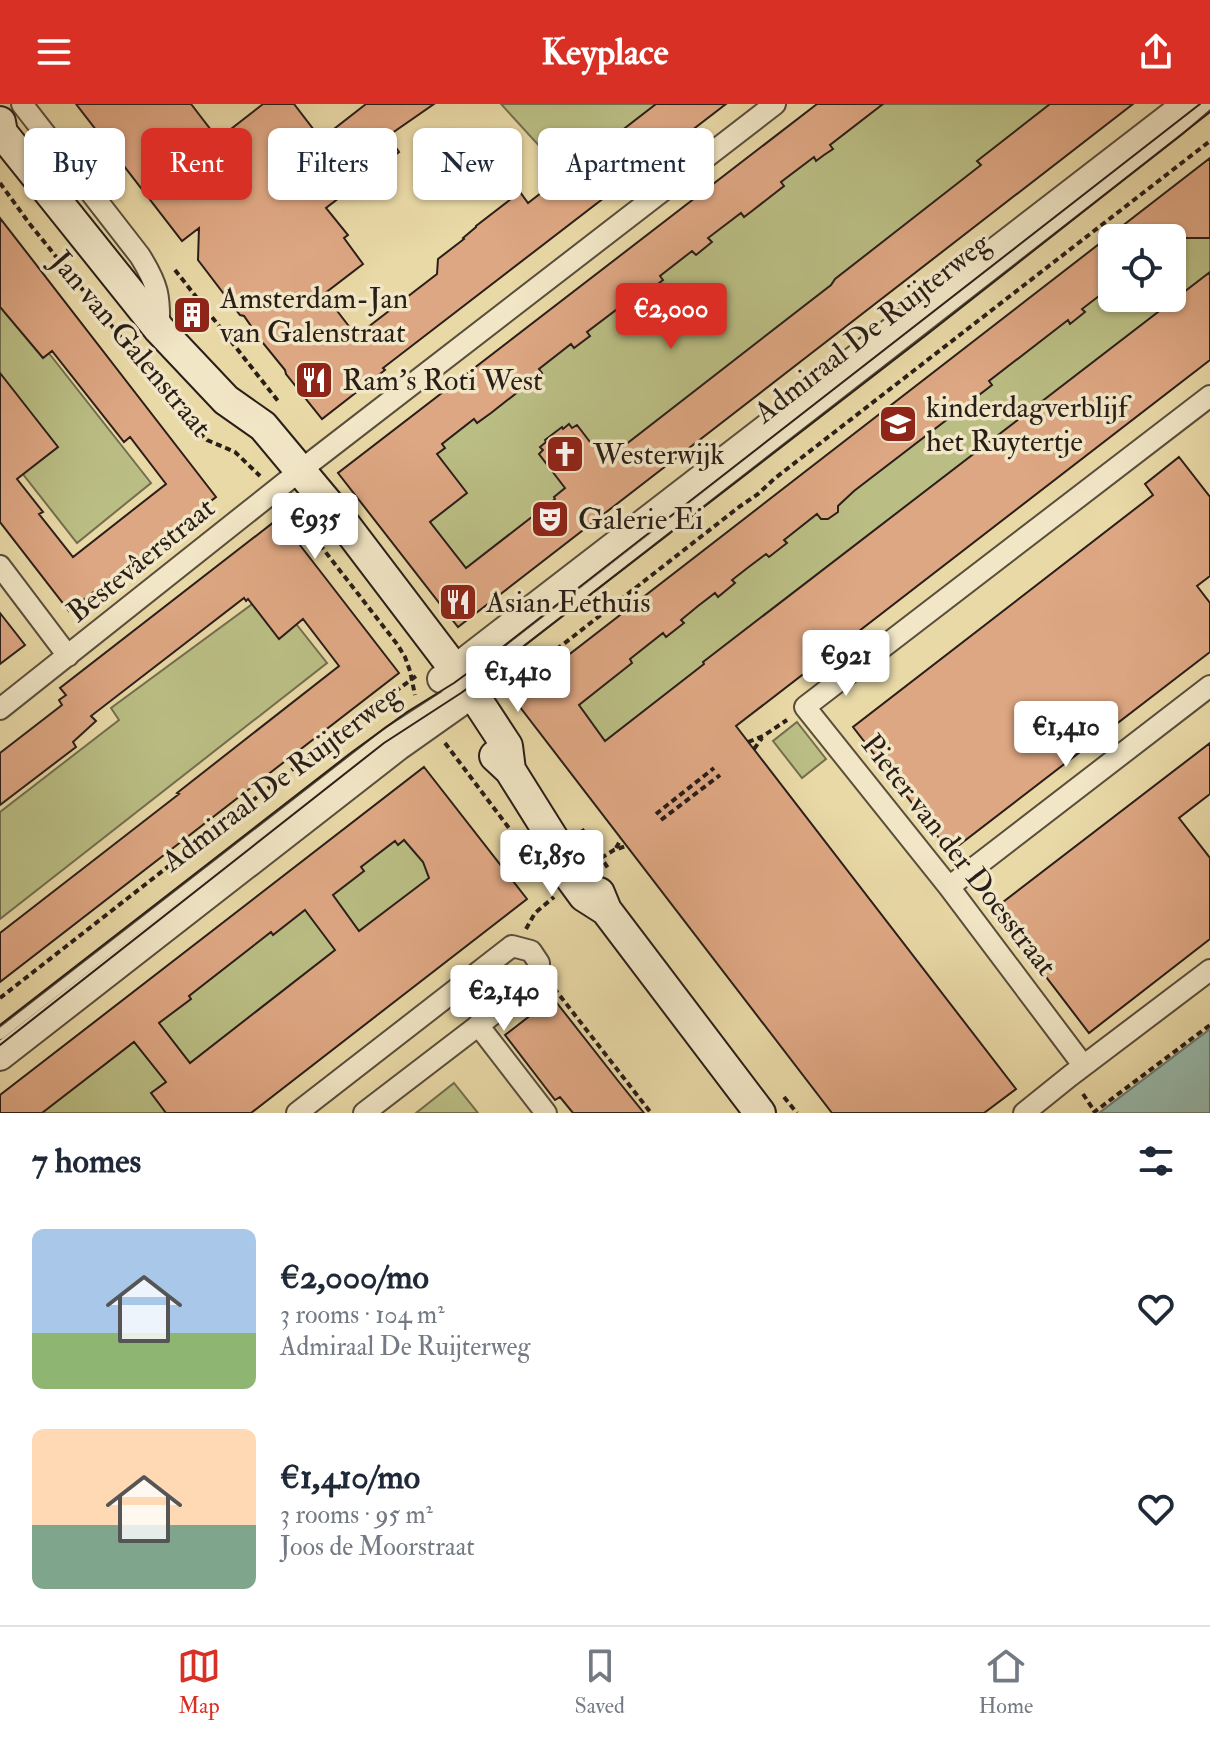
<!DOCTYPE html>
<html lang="en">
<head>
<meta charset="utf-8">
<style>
  :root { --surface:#fff; --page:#f2f2f3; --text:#1f2937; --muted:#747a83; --line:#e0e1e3; --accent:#d93025 }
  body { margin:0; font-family:"IM FELL Double Pica",serif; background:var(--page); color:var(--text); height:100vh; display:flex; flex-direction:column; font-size:30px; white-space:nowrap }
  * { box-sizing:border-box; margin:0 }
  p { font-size:26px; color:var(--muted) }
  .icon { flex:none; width:44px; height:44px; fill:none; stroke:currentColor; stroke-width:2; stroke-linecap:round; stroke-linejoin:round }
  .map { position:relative; height:1009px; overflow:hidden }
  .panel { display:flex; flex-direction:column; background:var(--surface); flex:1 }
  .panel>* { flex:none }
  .top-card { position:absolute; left:24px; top:24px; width:800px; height:72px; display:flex; gap:16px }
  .fabs { position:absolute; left:1098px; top:120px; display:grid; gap:16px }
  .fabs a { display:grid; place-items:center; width:88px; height:88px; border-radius:12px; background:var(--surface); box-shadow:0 2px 6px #0004; font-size:40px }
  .price { position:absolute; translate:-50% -68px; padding:0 18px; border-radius:8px; background:#fff; color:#222; font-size:26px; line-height:52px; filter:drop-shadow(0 2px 4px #0008) }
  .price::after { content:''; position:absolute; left:50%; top:48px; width:24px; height:18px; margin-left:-12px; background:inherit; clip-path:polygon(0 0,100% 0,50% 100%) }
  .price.active { background:var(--accent); color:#fff }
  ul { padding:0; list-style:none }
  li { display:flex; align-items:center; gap:24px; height:200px; padding:0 32px }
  li span { display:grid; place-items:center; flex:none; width:224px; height:160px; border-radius:12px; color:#555 }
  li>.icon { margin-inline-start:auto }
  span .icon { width:96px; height:96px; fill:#fffc; stroke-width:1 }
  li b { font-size:34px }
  h2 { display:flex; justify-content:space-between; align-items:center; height:96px; padding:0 32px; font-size:34px }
  .pill { padding:0 28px; border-radius:12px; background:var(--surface); box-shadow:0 2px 6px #0004; font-size:28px; line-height:72px }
  .pill.active { background:var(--accent); color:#fff }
  header { display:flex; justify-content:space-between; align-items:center; height:104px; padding:0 32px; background:var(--accent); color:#fff; font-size:36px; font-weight:700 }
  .menu { display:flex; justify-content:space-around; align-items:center; height:112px; border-top:2px solid var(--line); background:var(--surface); font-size:22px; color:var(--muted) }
  .menu a { display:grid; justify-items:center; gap:4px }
  .menu .active { color:var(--accent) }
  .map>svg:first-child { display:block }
  .green { fill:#babe84; stroke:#726e4e; stroke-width:2 }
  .water { fill:#97baac; stroke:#6b7c71; stroke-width:2 }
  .building { fill:#dea783; stroke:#291e18; stroke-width:2; fill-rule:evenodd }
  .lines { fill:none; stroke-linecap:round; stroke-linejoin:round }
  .service-casing { stroke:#594d3c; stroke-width:14 }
  .minor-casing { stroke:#594d3c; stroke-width:24 }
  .tertiary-casing { stroke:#594d3c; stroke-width:30 }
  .secondary-casing { stroke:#291e18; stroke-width:34 }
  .path { stroke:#291e18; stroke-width:4; stroke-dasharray:6 4; stroke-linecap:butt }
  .service { stroke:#f1e6c6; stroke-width:10 }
  .minor { stroke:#f1e6c6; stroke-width:20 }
  .tertiary { stroke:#f1e6c6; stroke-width:26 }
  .secondary { stroke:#f1e6c6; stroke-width:30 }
  .tram { stroke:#291e18; stroke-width:2 }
  .labels { text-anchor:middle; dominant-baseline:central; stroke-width:7; stroke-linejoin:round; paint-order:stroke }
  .poi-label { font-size:30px; fill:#291e18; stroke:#f1e6c6; text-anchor:start }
  .street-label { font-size:30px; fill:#291e18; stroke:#f1e6c6 }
</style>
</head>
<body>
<header><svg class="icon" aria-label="menu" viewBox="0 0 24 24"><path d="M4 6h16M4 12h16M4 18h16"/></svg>Keyplace<svg class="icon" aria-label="share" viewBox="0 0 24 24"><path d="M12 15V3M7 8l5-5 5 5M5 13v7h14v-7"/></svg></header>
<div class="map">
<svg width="1210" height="1009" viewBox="0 0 1210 1009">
  <rect width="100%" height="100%" fill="#e9d9a7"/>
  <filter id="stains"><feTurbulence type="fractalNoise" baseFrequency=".0025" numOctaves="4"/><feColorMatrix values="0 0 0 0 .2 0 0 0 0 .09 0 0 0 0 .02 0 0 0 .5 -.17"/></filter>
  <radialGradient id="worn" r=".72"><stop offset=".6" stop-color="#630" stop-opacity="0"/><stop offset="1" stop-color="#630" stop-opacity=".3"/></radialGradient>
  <path class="green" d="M501,0H677L574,80Z
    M865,0H1074L474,477L391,366Z
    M1210,99V212L693,612L977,975L549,602L1112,173V194H1172V134Z
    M0,187L151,379L77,439L0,341Z
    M270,487L327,559L0,815V708L119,616L111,604Z
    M797,618L826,655L802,674L773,637Z
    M434,682L498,781L223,1009H21Z
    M454,979L478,1009H416Z"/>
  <path class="water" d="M1210,925V1009H1099Z"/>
  <path class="building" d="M76,0H191L218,35L263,0H294L321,35L366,0H434L388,32L399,48L326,104L348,131L344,134L363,160L324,190L355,230L358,228L359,230L437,170L438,155L464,135L463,134L476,123V122L520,88L528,99L656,0H726L383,264L385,266L322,315L286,270L285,266L254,228L253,225L244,212L240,211L198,156L199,124L182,137Z
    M817,0H883L830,41L833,45L824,51L816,57L814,53L781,78L784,82L752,107L744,113L741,109L708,134L712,138L696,151L692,147L660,172L663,176L623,207L620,203L587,228L590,232L574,244L571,240L539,265L542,269L491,309L477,319L474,315L442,340L445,344L437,350L467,389L430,418L466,464L555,395L554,393L565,384L539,350L543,346L540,343L546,338L545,336L562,323L563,325L569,320L572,324L577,321L603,355L614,345L616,348L831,181L835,175L981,61L977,57L1050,0H1133L458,523L338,369Z
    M1210,54V134H1112V182L1082,205L1085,208L1070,220L1068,216L989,277L992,281L854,387L838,402V408L828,415H821L817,410L784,436L787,439L769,453L766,450L750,462L732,476L735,479L718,493L715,489L698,502L681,516L684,519L666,533L663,529L630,555L632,559L579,601L605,637L704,560L703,558L1210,168V256L736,622L1016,985L984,1009H832L513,594Z
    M0,114L216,393L69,507L0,418V269L58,343L17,375L43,408L39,410L73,453L166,380L130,333L124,338L52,247L43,254L0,203Z
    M1179,353L1210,393V472L1197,482L1210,499V548L950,748L853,623L1153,391L1145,380Z
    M279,414L399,569L0,878V829L179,690L177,689L339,562L303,515L279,535L248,495L246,497L244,494L91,612L96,617L73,638L76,643L0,701V649L62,601L59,596L66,591L60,584Z
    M0,509L25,541L0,560Z
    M1210,639V690L1179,714L1210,754V835L1089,929L994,805Z
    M424,663L527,795L251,1009H166L151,989L166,978L134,938L42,1009H0V991ZM404,736L423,758L429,774L359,827L333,791L364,767L361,763L395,737L398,741ZM305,806L335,846L190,959L159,919L191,895L189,892L271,828L273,831Z
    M553,894L619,978L644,1009H573L560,993L555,996L505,931Z"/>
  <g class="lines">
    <defs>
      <path id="service" d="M0,930L388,629L450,589L495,557L1178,26L1208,0"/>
      <path id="minor" d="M22,0L140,152C158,181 160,192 159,225
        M0,462L68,552
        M0,605L301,366L775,0
        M949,783L1210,582
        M478,921L546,1009
        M1083,961L949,783L805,603L1210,292
        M297,1009L512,842L531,847L539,859L535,878L364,1009
        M1024,1009L1070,972L1210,866"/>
      <path id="tertiary" d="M441,575L1186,0
        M0,953L398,643L473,590"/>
      <path id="secondary" d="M0,18L2,29L159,225L226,296L263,322L339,413L469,584L507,642L510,666
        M495,652L510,666L557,741L562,762L584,792L606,806
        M599,789L606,806L760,1009"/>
    </defs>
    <use href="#service" class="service-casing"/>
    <use href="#minor" class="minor-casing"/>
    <use href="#tertiary" class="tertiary-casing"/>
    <use href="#secondary" class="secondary-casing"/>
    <path class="path" d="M0,79L29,119L193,323L207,336L235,348L260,372
      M175,166L278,297
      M289,401L397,540L405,553L410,567L415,591
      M498,584L561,542L739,403L758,390L774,375L1210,37
      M748,638L763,632L787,616
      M445,639L524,744
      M754,645L762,634
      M656,710L714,664
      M661,716L720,671
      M582,725L608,764
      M616,744L621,735
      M601,754L614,746L626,742
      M526,825L535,809L554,793
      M554,884L651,1009
      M0,894L325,640L416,572
      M1083,990L1095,1008
      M784,993L797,1009
      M1093,1009L1210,921"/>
    <use href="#service" class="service"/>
    <use href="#minor" class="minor"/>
    <use href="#tertiary" class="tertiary"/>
    <use href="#secondary" class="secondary"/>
    <path class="tram" d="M0,921L352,648L407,608L454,579L491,552L1200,0
      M0,941L384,639L461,589L498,562L925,232L1210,8"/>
  </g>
  <defs>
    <symbol id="building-square" viewBox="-11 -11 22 22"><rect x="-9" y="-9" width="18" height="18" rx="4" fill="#8f2418" stroke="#f1e6c6"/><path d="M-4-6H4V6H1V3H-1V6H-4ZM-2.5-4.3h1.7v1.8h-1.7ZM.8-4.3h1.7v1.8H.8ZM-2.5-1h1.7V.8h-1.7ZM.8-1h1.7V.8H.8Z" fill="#fff"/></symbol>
    <symbol id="restaurant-square" viewBox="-11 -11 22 22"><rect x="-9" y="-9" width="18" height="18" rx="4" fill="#8f2418" stroke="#f1e6c6"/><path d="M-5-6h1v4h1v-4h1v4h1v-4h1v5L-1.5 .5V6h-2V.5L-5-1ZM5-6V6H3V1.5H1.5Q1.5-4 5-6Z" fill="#fff"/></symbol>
    <symbol id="school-square" viewBox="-11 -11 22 22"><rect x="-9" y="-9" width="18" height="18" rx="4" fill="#8f2418" stroke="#f1e6c6"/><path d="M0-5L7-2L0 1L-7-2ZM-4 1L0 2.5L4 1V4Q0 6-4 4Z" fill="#fff"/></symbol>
    <symbol id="church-square" viewBox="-11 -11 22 22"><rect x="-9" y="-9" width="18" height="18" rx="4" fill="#8f2418" stroke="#f1e6c6"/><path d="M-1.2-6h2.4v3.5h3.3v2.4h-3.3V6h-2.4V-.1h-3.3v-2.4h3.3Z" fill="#fff"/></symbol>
    <symbol id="theatre-square" viewBox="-11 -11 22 22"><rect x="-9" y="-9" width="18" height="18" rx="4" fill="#8f2418" stroke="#f1e6c6"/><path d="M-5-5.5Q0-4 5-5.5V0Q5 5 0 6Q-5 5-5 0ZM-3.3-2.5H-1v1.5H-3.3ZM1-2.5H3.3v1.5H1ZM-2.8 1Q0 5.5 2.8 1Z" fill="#fff"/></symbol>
  </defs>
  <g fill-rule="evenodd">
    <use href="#building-square" x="170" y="189" width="44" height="44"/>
    <use href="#restaurant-square" x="292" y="254" width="44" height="44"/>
    <use href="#school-square" x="876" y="298" width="44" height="44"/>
    <use href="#church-square" x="543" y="328" width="44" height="44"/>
    <use href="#theatre-square" x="528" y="393" width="44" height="44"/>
    <use href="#restaurant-square" x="436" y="476" width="44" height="44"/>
  </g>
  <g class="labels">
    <g class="poi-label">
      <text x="220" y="194">Amsterdam-Jan<tspan x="220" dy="34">van Galenstraat</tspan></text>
      <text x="342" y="276">Ram's Roti West</text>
      <text x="926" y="303">kinderdagverblijf<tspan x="926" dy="34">het Ruytertje</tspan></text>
      <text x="593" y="350">Westerwijk</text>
      <text x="578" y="415">Galerie Ei</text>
      <text x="486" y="498">Asian Eethuis</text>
    </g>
    <g class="street-label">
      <text transform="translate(872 224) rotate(-38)">Admiraal De Ruijterweg</text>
      <text transform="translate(131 240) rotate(50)">Jan van Galenstraat</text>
      <text transform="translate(141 456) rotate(-39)">Bestevâerstraat</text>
      <text transform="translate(281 674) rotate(-37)">Admiraal De Ruijterweg</text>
      <text transform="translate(959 751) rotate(52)">Pieter van der Doesstraat</text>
    </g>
  </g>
  <rect width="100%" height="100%" filter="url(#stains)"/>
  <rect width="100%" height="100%" fill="url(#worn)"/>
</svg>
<div class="fabs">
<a><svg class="icon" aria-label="locate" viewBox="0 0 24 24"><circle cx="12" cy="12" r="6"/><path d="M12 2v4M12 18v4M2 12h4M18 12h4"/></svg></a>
</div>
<b class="price active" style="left:671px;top:247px">€2,000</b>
<b class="price" style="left:315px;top:457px">€935</b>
<b class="price" style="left:846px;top:594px">€921</b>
<b class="price" style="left:518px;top:610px">€1,410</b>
<b class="price" style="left:1066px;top:665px">€1,410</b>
<b class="price" style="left:552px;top:794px">€1,850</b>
<b class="price" style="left:504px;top:929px">€2,140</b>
<div class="top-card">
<a class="pill">Buy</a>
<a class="pill active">Rent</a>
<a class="pill">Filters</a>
<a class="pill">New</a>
<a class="pill">Apartment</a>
</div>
</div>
<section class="panel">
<h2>7 homes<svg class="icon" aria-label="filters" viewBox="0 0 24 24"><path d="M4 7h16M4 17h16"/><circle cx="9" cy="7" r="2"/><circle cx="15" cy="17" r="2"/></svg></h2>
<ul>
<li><span style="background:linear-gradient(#a9c7e8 65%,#8fb573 0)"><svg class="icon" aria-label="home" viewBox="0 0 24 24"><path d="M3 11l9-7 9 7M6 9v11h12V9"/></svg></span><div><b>€2,000/mo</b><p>3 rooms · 104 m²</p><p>Admiraal De Ruijterweg</p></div><svg class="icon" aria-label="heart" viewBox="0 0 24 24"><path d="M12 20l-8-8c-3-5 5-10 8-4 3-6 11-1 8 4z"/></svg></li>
<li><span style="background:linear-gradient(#ffd9b3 60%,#7fa58c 0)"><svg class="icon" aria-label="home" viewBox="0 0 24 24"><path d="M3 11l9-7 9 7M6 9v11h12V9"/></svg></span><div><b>€1,410/mo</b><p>3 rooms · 95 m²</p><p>Joos de Moorstraat</p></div><svg class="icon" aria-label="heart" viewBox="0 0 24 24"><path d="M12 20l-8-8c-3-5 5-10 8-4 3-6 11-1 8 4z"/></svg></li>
</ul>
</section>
<nav class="menu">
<a class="active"><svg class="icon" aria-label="map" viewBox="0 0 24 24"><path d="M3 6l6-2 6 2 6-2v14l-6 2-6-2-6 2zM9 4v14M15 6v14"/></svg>Map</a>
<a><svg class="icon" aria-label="saved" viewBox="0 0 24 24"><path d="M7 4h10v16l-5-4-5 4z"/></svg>Saved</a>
<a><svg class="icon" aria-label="home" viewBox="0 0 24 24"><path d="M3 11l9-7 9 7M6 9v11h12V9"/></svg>Home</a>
</nav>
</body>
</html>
